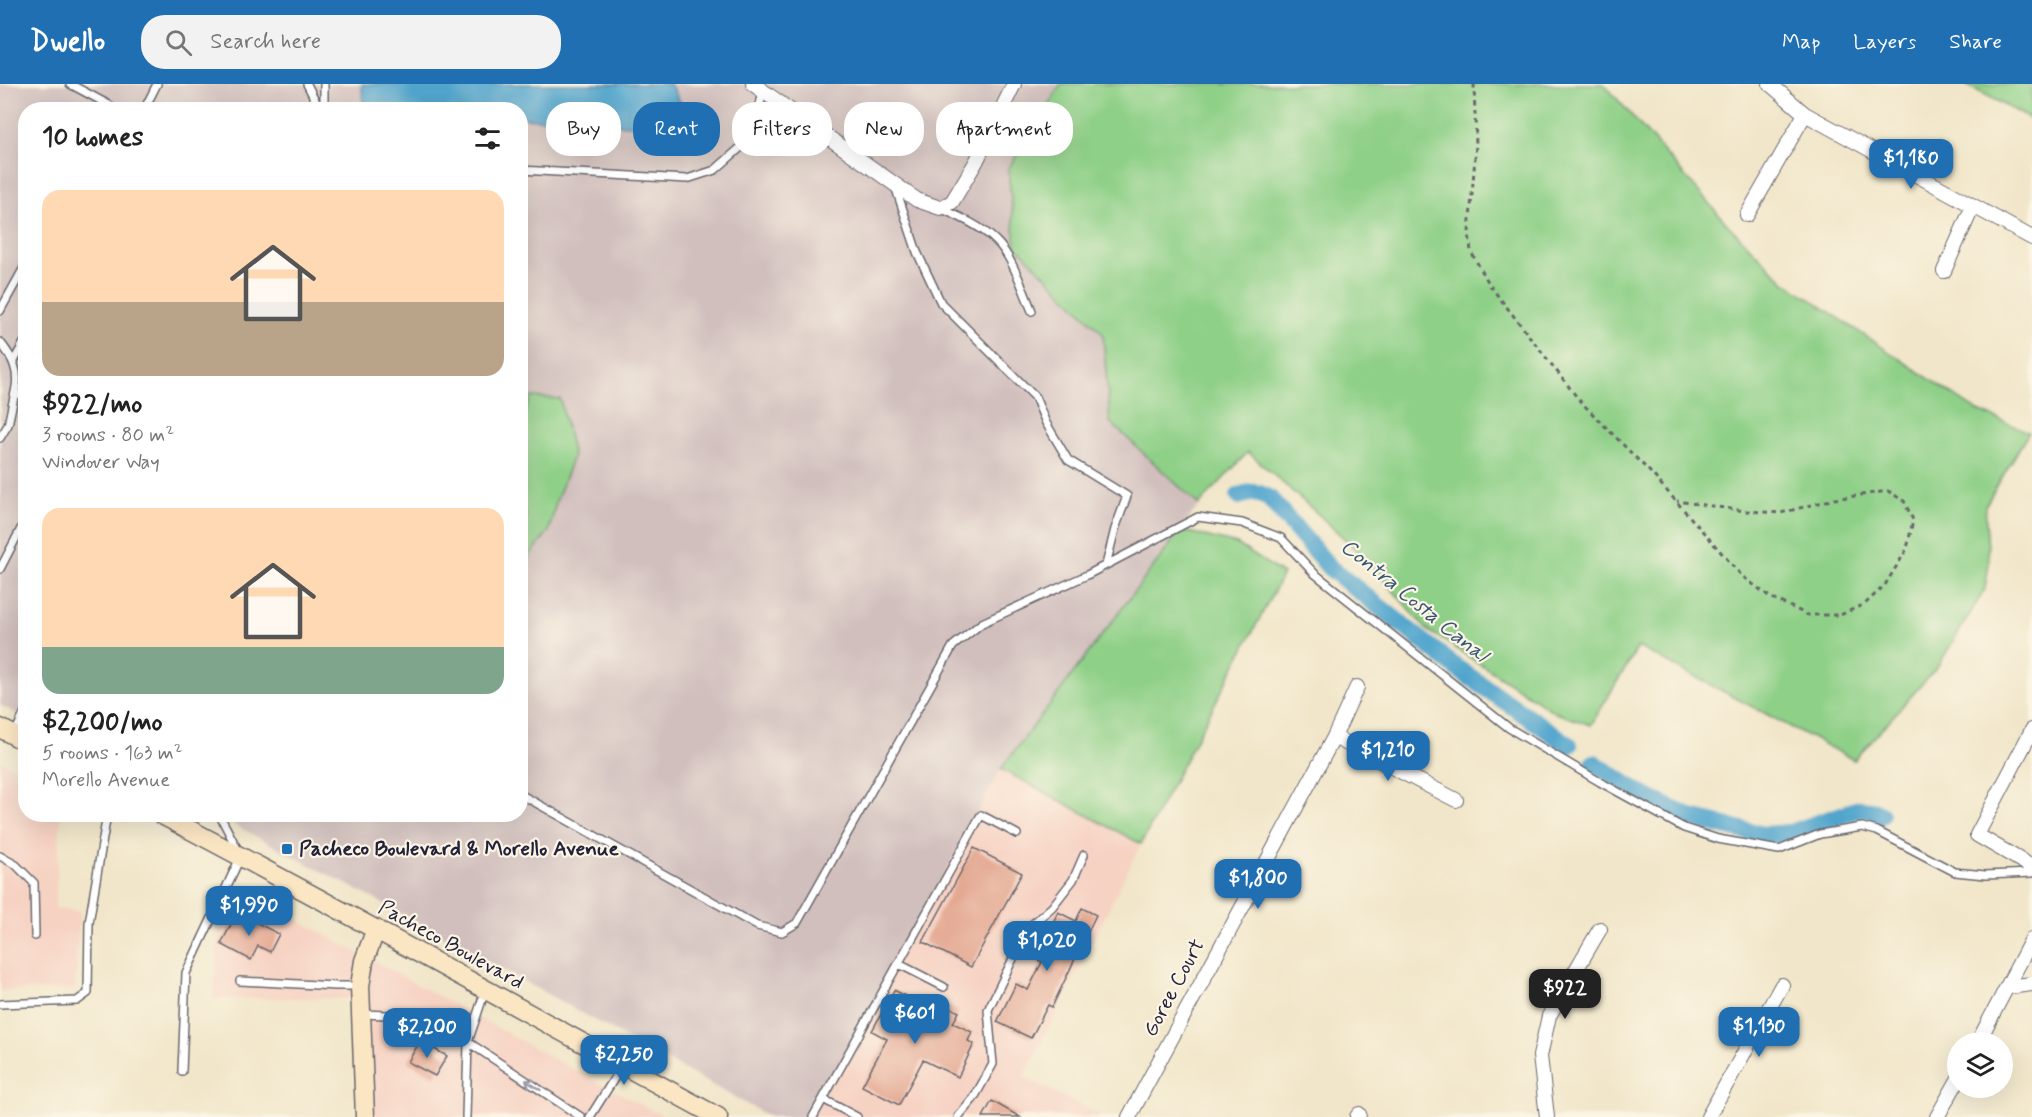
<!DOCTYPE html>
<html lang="en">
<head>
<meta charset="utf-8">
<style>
  :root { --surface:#fff; --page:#f2f2f2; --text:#222; --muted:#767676; --accent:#1f6fb2 }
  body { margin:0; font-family:Mynerve,sans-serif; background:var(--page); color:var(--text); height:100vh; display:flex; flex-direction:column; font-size:22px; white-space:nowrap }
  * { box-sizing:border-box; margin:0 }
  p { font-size:20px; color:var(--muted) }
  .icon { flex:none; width:33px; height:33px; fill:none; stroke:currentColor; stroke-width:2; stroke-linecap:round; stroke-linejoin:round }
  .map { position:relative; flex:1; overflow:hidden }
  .details { position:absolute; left:18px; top:18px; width:510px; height:720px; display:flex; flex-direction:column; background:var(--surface); border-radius:24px; box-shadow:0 6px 24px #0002 }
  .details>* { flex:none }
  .banner { position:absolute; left:546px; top:18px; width:570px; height:54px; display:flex; gap:12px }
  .fabs { position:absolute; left:1947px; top:948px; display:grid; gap:12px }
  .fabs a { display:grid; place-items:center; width:66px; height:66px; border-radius:50%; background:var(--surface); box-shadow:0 6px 24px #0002; font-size:30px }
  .price { position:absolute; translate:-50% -51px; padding:0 14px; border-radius:12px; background:var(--accent); color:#fff; font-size:20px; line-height:39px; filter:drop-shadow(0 2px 3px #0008) }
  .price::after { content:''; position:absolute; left:50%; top:36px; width:18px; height:14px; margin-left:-9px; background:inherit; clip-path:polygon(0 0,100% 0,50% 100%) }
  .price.current { background:#222; color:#fff }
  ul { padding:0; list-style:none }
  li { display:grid; align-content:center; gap:12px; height:318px; padding:0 24px }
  li span { display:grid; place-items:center; height:186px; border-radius:18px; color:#555 }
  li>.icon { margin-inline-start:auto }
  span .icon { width:108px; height:108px; fill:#fffc; stroke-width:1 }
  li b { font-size:26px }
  h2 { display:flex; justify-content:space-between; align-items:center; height:72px; padding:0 24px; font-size:26px }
  .tag { padding:0 21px; border-radius:24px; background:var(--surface); box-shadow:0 6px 24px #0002; font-size:21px; line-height:54px }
  .tag.current { background:var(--accent); color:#fff }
  header { display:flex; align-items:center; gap:36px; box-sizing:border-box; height:84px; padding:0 30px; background:var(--accent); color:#fff }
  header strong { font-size:28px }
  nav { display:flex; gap:33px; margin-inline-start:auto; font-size:21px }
  .search { width:420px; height:54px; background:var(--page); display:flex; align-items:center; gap:15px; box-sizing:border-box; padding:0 21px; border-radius:24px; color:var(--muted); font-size:22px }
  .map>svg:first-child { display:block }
  .built { fill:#f6d2c3 }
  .industrial { fill:#d1bfbd }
  .green { fill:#8fd088; stroke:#587962; stroke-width:1.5 }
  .water { fill:#51a5cd; stroke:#3a6484; stroke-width:1.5 }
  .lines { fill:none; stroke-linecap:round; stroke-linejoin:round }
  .canal { stroke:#51a5cd; stroke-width:18 }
  .building { fill:#e4a993 }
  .lane-casing { stroke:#6a676d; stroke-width:10 }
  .street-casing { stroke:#6a676d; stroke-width:16 }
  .secondary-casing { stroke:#6a676d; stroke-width:21 }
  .path { stroke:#6a676d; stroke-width:3; stroke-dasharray:4.5 4.5; stroke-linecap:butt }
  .lane { stroke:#fff; stroke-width:7 }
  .street { stroke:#fff; stroke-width:14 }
  .secondary { stroke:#fbe6c4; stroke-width:18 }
  .oneway { stroke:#9c9ca7 }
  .poi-dot { fill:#1f6fb2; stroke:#fcf5e5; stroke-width:2 }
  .labels { text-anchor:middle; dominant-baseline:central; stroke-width:4.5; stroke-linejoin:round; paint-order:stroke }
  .poi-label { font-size:21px; font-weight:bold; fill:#22223b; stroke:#fcf5e5; text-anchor:start }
  .street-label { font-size:21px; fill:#22223b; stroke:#fcf5e5 }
  .water-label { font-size:22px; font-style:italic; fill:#355675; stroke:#fcf5e5 }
</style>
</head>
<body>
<header>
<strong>Dwello</strong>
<div class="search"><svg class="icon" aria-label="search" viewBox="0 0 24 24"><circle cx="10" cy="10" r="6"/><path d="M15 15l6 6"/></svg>Search here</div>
<nav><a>Map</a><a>Layers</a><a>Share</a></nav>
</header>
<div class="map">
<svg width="2032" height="1033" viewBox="0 0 2032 1033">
  <rect width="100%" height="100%" fill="#fcf5e5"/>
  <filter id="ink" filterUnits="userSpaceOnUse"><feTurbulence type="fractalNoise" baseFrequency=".0167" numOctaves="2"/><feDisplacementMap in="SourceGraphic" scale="12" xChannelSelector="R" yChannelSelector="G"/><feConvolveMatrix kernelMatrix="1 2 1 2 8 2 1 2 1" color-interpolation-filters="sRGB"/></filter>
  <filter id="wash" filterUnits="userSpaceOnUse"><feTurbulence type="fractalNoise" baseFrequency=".008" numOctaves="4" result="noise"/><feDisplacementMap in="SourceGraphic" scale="24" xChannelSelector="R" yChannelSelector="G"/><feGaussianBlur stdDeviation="1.35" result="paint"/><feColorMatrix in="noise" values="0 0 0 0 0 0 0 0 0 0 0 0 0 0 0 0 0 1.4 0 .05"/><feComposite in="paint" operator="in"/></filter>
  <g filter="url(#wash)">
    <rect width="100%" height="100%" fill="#f1e6c9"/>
    <path class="built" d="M0,676L25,690L26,730L61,731L55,824L80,827L75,905L0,907Z
      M1001,685L1141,760L1024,993L1104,1033H812Z
      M232,800L567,982L665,1033H365L361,914L214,915L220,832Z"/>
    <path class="industrial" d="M0,0H1061L1008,85L1016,161L1103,250L1110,338L1199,421L1001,685L812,1033H770L395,826L216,731L520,730V26H26L25,634L0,621Z"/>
    <path class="green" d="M1061,0H1604L1728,141L1785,198L1976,326L2029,348L1985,422L1989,479L1985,505L1938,582L1854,676L1638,563L1591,641L1556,629L1426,545L1365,474L1320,432L1248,368L1199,421L1110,338L1103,250L1016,162L1008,85Z
      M1965,0H2032V36Z
      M531,313L560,315L573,372L556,418L549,447L521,483V464L526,431L521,418V342Z
      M1181,446L1237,460L1283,490L1141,760L1001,685Z"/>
    <path class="water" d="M362,0H670L681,19L678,36L657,43L521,34L520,26H393L363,23Z"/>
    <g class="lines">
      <path class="canal" d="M1239,412C1251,408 1257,407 1269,414L1330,484L1458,585L1569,661
        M1594,679L1641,710L1691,734L1763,751L1790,749L1859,725L1870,726L1881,731"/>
    </g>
    <g id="blocks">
      <path class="building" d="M974,764L1022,789L971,883L923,858Z
        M1082,824L1096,831L1052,923L1048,921L1031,954L997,938L1016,900L1028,906L1042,878L1026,870L1037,849L1046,853L1058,828L1076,837Z
        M237,829L279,850L270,868L258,862L251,876L221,860Z
        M894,906L936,928L941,918L959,928L953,939L972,948L968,957L974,960L958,993L923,976L899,1021L862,1002L887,955L872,947Z
        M420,957L447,972L435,992L408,978Z
        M992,1017L1020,1033H983Z"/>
    </g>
  </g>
  <g filter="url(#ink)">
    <use href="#blocks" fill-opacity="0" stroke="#6a676d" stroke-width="1.5"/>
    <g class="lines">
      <defs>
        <path id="lane" d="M70,0L111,22L109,26
          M307,0L320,26
          M324,0V26
          M144,26L157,0
          M520,86L687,95L715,86L740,64L756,36L763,8
          M896,105L917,168L941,219L1035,313L1046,339L1068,376L1127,412L1115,445L1106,481
          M940,124C960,133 981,142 996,157C1012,172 1023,206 1032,227
          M0,227L26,180
          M0,258C13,274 20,288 15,308L26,314
          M14,277L26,255
          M0,354L8,341L15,308
          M0,485L26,435
          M14,651L26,626
          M520,710L757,842L782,848L797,839L953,562L982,539L1087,491L1198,433L1242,439L1281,454L1314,489L1509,644L1600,698L1684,744L1718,755L1779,766L1820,750L1862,743L1877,747L1955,788L1985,791L2032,789
          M0,772L16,781L34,799L35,852
          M899,880L944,903
          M240,897L336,902H358
          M0,920L77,917L88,909L89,839L107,730
          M362,930L388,931L411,934L468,958L581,1033
          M182,987L186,889L241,772L219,730
          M823,1015L857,1033
          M466,1033L468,958L485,907
          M590,1033L622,982
          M813,1033L981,731L1017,750
          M958,1033L974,1014L993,980L988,926L1028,844L1052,823L1073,796L1084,771"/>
        <path id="street" d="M753,0L917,116L940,124L952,118L976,78L1014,0
          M1770,0L1805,30L2032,154
          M1747,131L1805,30
          M1944,187L1973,122
          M2032,646L1977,751L2032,783
          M1334,653L1456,716
          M2008,903L2032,900
          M1978,958L2032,855
          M1129,1033L1334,653L1357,603
          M1357,1033L1359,1030
          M1547,1033L1540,972L1549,932L1600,845
          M1708,1033L1782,901
          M1937,1033L1958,996"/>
        <path id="secondary" d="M0,644L26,658
          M160,730C348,828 532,932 718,1033
          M365,1033L360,902L364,877L376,845"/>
      </defs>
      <use href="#lane" class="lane-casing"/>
      <use href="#street" class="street-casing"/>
      <use href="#secondary" class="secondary-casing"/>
      <path class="path" d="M1474,0L1476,61L1469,148L1471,168L1491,203L1580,317L1652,390L1742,492L1770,513L1808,531H1840L1865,520L1885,501L1907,465L1913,436L1904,417L1888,407L1834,415L1781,429L1745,427L1677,417"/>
      <use href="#lane" class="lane"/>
      <use href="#street" class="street"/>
      <use href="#secondary" class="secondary"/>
    </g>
    <defs><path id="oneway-shaft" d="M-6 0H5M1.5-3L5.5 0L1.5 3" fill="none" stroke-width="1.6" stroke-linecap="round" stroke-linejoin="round" transform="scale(1.5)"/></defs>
    <use class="oneway" href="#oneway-shaft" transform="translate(533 1001) rotate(-147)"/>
  </g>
  <rect class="poi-dot" x="281" y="759" width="12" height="12" rx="3"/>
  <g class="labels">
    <g class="poi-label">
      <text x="299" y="765">Pacheco Boulevard &amp; Morello Avenue</text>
    </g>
    <g class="street-label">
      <text transform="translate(451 861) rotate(29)">Pacheco Boulevard</text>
      <text transform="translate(1174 904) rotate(-62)">Goree Court</text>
    </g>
    <g class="water-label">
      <text transform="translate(1414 517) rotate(39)">Contra Costa Canal</text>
    </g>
  </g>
</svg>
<div class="fabs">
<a><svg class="icon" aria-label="layers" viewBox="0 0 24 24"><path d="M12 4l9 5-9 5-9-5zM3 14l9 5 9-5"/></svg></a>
</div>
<b class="price" style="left:1911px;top:106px">$1,180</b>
<b class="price" style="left:1388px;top:698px">$1,210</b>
<b class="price" style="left:1258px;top:826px">$1,800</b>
<b class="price" style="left:249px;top:853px">$1,990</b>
<b class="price" style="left:1047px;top:888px">$1,020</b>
<b class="price current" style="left:1565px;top:936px">$922</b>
<b class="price" style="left:915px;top:961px">$601</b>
<b class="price" style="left:1759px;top:974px">$1,130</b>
<b class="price" style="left:427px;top:975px">$2,200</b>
<b class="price" style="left:624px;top:1002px">$2,250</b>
<div class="banner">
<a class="tag">Buy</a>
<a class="tag current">Rent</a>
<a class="tag">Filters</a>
<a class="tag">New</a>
<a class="tag">Apartment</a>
</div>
<section class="details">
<h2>10 homes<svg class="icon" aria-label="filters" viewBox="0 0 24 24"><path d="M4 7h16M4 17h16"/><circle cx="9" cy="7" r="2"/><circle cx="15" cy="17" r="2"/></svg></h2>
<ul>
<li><span style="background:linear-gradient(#ffd9b3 60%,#b9a48a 0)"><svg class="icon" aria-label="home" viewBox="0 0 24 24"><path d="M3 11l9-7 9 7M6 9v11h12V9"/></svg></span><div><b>$922/mo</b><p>3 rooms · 80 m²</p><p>Windover Way</p></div></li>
<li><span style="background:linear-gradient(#ffd9b3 75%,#7fa58c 0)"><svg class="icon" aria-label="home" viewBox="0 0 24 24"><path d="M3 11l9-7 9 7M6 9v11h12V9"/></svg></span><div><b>$2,200/mo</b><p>5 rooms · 163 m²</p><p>Morello Avenue</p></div></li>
</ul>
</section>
</div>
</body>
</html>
